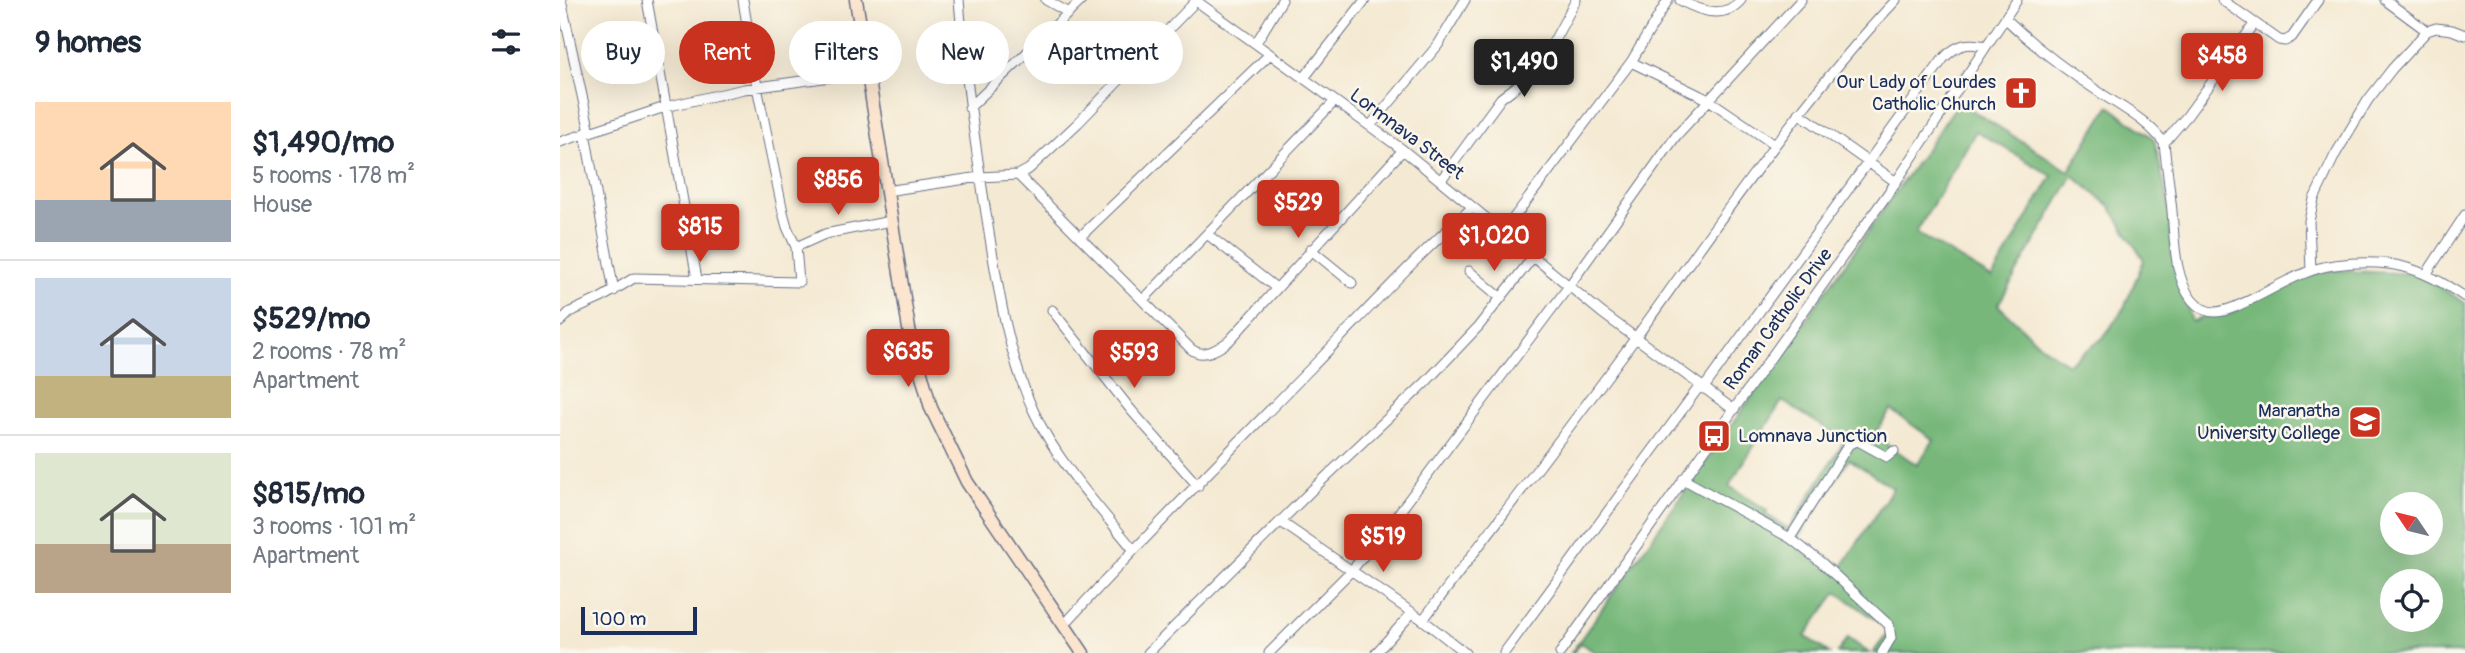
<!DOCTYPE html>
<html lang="en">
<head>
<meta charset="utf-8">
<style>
  :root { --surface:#fff; --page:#f6f6f7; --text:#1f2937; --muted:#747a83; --line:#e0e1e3; --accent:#c8321e }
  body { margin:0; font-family:Pangolin,sans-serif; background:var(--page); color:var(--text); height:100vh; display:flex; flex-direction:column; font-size:26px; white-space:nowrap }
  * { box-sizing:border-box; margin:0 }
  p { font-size:23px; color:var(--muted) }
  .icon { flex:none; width:38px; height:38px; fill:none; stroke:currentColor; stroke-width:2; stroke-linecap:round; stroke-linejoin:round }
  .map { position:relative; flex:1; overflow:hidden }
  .drawer { display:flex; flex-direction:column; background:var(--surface); width:560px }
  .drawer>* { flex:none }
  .guide { position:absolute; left:21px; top:21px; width:665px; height:63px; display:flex; gap:14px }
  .needle { width:46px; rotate:305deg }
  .tools { position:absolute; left:1820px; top:492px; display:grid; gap:14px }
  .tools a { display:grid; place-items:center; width:63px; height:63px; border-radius:50%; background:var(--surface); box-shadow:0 7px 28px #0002; font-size:35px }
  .scale { position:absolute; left:21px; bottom:18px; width:116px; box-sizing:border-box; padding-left:7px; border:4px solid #1b2f5e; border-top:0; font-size:19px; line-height:24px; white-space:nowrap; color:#1b2f5e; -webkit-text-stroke:5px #fbf7ec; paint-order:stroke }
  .price { position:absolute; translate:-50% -60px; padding:0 16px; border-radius:7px; background:var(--accent); color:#fff; font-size:23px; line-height:46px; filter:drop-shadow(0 2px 4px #0008) }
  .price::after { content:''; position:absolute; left:50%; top:42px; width:21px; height:16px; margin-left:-10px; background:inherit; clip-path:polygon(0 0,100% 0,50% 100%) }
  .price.on { background:#222; color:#fff }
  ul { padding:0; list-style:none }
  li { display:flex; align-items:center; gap:21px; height:175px; padding:0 35px }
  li+li { border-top:2px solid var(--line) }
  li span { display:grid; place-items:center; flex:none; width:196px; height:140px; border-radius:0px; color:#555 }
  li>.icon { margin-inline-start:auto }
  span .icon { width:84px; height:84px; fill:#fffc; stroke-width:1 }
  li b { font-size:30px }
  h2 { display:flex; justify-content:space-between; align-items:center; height:84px; padding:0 35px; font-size:30px }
  .chip { padding:0 24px; border-radius:32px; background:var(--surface); box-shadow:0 7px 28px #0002; font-size:24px; line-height:63px }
  .chip.on { background:var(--accent); color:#fff }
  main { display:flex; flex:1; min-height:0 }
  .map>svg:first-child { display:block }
  .forest { fill:#77b87a; stroke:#49746c; stroke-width:2; fill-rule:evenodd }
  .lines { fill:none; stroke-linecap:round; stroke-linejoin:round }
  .minor-casing { stroke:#677087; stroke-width:11 }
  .secondary-casing { stroke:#677087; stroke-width:15 }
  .minor { stroke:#fff; stroke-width:9 }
  .secondary { stroke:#fbe5cf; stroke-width:12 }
  .labels { text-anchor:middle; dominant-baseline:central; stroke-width:5; stroke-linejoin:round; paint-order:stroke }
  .poi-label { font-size:19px; fill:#1b2f5e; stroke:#fbf7ec; text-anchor:end }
  .street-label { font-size:19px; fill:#1b2f5e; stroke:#fbf7ec }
</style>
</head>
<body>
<main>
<section class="drawer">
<h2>9 homes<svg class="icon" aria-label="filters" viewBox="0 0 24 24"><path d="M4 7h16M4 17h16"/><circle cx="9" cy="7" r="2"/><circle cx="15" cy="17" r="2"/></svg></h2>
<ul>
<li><span style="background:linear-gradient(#ffd9b3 70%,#9aa5b1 0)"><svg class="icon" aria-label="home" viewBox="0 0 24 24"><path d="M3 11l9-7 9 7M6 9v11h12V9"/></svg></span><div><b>$1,490/mo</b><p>5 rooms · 178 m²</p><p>House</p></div></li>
<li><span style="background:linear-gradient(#c9d6e8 70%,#c2b280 0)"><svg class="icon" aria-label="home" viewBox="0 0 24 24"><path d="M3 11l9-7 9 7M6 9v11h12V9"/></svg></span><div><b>$529/mo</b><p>2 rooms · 78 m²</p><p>Apartment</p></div></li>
<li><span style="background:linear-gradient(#dfe7d0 65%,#b9a48a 0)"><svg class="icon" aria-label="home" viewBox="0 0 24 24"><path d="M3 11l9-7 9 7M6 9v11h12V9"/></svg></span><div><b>$815/mo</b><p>3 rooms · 101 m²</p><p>Apartment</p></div></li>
</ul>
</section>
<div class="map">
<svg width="1905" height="653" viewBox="0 0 1905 653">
  <rect width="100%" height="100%" fill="#fbf7ec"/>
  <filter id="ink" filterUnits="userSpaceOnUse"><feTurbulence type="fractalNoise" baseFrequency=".0143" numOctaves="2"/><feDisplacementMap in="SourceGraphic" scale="14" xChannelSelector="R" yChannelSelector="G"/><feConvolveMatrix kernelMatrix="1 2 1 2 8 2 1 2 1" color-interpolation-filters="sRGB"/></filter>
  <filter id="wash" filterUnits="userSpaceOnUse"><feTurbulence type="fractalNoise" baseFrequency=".00686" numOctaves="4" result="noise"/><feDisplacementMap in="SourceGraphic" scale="28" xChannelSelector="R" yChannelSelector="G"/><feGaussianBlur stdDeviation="1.57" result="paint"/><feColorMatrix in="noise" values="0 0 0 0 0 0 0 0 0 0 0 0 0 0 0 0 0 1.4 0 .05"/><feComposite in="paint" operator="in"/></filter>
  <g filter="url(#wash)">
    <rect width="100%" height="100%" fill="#f4e9d2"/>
    <path class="forest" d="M1399,102L1509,171L1549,106L1594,139L1608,201L1612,252L1632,322L1764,270L1860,274L1905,303V653H1313L1330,630L1277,592L1245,636L1269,653H1036L1021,643L1013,653H1011ZM1416,131L1492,176L1432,278L1356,233ZM1513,175L1551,208L1584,260L1564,308L1543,338L1508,364L1480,345L1438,305ZM1222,401L1285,440L1229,529L1205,514L1207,510L1169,486ZM1331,410L1374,440L1357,465L1314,435ZM1289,459L1333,488L1282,567L1238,538ZM1832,504H1871V542H1832ZM1832,581H1871V620H1832Z
      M1288,638L1309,653H1277Z"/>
  </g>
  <g filter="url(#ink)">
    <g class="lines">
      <defs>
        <path id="minor" d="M1,0L30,132
          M87,0L137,279
          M399,0C405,76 416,151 428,226C438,288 448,355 474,412C498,463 538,506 573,549
          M486,0L509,13
          M635,0L843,150L1042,313L1174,410
          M1120,0C1139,11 1164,20 1181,0
          M1662,0L1719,40L1725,41L1732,37L1758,0
          M1825,0L1867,31
          M1446,19C1474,46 1503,68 1536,90C1559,106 1588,120 1604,143C1606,163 1609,182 1611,202C1615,232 1612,274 1632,300C1638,307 1646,312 1655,312C1667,312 1679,305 1690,300C1717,287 1744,269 1774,265C1830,258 1859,266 1905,297
          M696,43L722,0
          M1071,62L1149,100L1215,145
          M744,78L805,0
          M409,108L522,0
          M1239,113L1336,182
          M810,126L878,45L905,0
          M25,133L54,291
          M0,142L105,107L184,89L306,72
          M1604,143L1627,116L1695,23
          M458,175L631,349C643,359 658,349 669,341L843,150
          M881,180L941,98L970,76L982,63L1016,0
          M326,191L420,177L458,175L469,169L518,123L636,1
          M943,232L1071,62L1108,0
          M647,234L715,287
          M521,236L710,54
          M236,247L265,234L331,221
          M750,249L792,283
          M909,271L941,298
          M1751,271L1749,221L1754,199L1775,155L1808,100L1832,69L1867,31L1876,28L1892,30L1905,35
          M1867,273L1905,215
          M583,300L775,101
          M492,310L571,410L638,486
          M0,322L10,312L41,298L74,278L239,282L236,247L227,227L223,212L197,87L183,0
          M1143,389L1383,59C1397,44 1407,42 1426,46
          M1123,479L1230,538L1262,563L1329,625L1331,638L1322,653
          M721,522L863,620L905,653
          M1230,538L1289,444L1298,441L1327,457L1334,451
          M863,620C933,527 1005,434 1074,340C1158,224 1238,104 1336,0
          M504,625C584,537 668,453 751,368C805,313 855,257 913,207
          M588,653L753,489L865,383L918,327L973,257
          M709,653L792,570L835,518L1009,286L1116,136L1241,0
          M816,653L852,613
          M944,653L1139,387
          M1000,653L1336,182L1457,0"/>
        <path id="secondary" d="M296,0L349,329L371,408L407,482L523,653"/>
      </defs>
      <use href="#minor" class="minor-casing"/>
      <use href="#secondary" class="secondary-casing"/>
      <use href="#minor" class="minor"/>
      <use href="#secondary" class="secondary"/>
    </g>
  </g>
  <defs>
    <symbol id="church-square" viewBox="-11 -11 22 22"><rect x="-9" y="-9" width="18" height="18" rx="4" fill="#c8321e" stroke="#fbf7ec"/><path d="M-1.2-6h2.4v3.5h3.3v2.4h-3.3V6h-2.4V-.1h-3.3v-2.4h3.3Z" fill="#fff"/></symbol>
    <symbol id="university-square" viewBox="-11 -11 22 22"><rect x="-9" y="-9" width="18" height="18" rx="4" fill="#c8321e" stroke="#fbf7ec"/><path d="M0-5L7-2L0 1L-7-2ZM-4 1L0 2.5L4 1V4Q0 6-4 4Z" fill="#fff"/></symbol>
    <symbol id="bus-square" viewBox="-11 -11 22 22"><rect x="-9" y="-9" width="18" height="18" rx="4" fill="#c8321e" stroke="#fbf7ec"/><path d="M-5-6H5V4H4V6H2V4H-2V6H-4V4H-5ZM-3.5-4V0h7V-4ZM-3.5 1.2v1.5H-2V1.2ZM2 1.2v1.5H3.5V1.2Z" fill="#fff"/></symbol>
  </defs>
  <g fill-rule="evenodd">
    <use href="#church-square" x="1442" y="74" width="38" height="38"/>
    <use href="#university-square" x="1786" y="403" width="38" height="38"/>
    <use href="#bus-square" x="1135" y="417" width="38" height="38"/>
  </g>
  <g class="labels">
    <g class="poi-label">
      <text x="1436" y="82">Our Lady of Lourdes<tspan x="1436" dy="22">Catholic Church</tspan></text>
      <text x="1780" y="411">Maranatha<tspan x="1780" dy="22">University College</tspan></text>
      <text x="1178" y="436" text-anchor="start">Lomnava Junction</text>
    </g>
    <g class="street-label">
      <text transform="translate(847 134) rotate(37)">Lormnava Street</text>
      <text transform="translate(1218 319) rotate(-54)">Roman Catholic Drive</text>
    </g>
  </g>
</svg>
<div class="tools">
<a><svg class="needle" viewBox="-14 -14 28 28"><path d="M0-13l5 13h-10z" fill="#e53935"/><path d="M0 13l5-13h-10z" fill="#747a83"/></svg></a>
<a><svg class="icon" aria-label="locate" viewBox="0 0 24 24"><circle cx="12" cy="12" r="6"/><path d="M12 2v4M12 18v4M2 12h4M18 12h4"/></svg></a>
</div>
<div class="scale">100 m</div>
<b class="price" style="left:1662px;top:93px">$458</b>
<b class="price on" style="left:964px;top:99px">$1,490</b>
<b class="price" style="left:278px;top:217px">$856</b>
<b class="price" style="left:738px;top:240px">$529</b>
<b class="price" style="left:140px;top:264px">$815</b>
<b class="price" style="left:934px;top:273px">$1,020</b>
<b class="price" style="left:348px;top:389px">$635</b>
<b class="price" style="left:574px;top:390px">$593</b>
<b class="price" style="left:823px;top:574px">$519</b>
<div class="guide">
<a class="chip">Buy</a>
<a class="chip on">Rent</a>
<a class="chip">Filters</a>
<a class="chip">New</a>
<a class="chip">Apartment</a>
</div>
</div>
</main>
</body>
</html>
